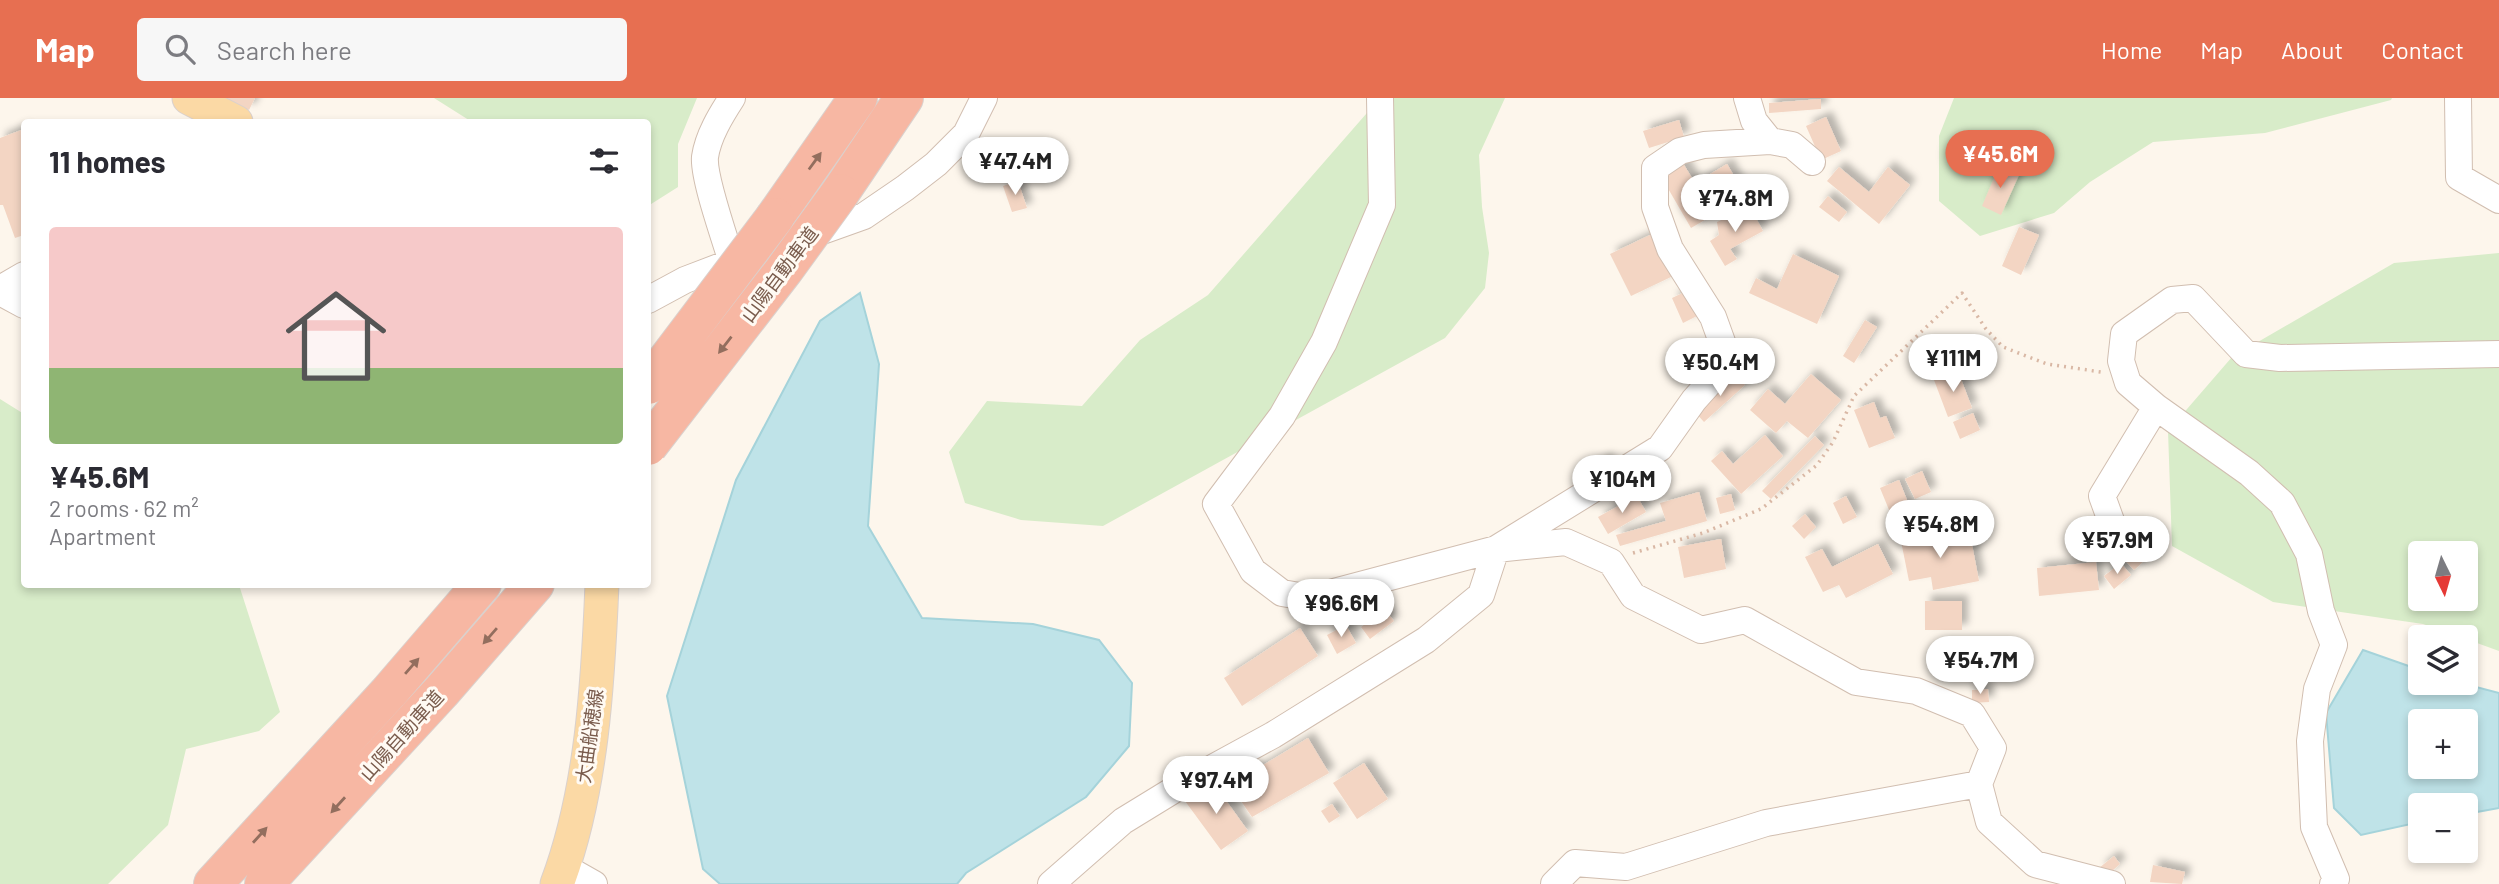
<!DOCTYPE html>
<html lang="en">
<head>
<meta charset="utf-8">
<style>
  :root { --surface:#fff; --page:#f7f7f7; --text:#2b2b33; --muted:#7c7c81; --accent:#e76f51 }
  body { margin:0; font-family:Barlow,"Noto Sans JP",sans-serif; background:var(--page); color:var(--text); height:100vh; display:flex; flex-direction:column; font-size:26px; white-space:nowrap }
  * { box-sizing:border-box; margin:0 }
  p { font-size:23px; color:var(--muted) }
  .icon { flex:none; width:38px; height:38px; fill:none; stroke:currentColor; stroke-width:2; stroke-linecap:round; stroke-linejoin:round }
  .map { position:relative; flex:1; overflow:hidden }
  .side { position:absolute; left:21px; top:21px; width:630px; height:469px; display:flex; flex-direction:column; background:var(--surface); border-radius:7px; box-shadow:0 4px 10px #0003 }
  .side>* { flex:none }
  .needle { width:46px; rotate:175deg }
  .controls { position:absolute; left:2408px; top:443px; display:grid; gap:14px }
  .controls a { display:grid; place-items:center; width:70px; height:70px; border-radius:7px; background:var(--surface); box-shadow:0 4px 10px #0003; font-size:35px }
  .price { position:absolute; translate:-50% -60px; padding:0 16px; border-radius:24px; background:#fff; color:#222; font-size:23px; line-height:46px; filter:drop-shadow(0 2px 4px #0008) }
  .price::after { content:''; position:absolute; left:50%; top:42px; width:21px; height:16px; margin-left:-10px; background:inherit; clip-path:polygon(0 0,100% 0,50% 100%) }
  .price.current { background:var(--accent); color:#fff }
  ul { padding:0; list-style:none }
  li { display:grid; align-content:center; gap:14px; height:371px; padding:0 28px }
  li span { display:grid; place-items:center; height:217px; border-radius:7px; color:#555 }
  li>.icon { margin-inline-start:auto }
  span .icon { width:126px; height:126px; fill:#fffc; stroke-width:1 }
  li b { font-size:30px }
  h2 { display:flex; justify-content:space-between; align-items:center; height:84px; padding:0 28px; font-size:30px }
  header { display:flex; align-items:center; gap:42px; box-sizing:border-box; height:98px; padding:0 35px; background:var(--accent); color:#fff }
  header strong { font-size:33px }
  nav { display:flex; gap:38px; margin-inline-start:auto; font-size:24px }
  .search { width:490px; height:63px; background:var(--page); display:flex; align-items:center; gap:18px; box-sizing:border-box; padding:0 24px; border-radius:7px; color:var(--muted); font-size:26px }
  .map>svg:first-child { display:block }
  .green { fill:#d8ecc9; fill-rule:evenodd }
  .water { fill:#bfe3e8; stroke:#a5d3da; stroke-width:2; fill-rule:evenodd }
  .building { fill:#f3d5c3; filter:url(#shadow) }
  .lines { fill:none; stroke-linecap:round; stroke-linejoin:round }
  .minor-casing { stroke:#d1beb0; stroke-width:28 }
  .major-casing { stroke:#dad1cd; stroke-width:35 }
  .highway-casing { stroke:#dad1cd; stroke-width:40 }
  .path { stroke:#d9b8a5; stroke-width:3.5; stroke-dasharray:2 5; stroke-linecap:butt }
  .minor { stroke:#fff; stroke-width:26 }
  .major { stroke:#fbd9a5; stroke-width:33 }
  .highway { stroke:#f7b7a3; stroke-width:38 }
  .highway-bridge-casing { stroke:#dad1cd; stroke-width:40; stroke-linecap:butt }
  .highway-bridge { stroke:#f7b7a3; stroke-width:38 }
  .oneway { fill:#936e5e }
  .labels { text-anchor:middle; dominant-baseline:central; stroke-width:6; stroke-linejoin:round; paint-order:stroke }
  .street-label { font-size:19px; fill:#7a5c4d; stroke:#fffaf3 }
</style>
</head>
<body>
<header>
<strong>Map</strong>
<div class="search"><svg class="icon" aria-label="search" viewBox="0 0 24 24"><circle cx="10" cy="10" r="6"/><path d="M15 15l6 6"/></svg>Search here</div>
<nav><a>Home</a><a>Map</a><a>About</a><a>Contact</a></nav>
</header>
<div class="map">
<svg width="2499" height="786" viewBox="0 0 2499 786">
  <defs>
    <filter id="shadow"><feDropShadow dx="6" dy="-6" stdDeviation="3.5" flood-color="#0004"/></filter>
  </defs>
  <rect width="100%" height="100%" fill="#fdf6ec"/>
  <path class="green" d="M434,0H697L678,46V89L648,108V24H472Z
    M1380,0H1505L1479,57L1482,109L1489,155L1485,190L1445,240L1103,428L1021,422L965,405L949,354L987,303L1082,308L1140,242L1208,197Z
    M1954,0H2392L2391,2L2265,35L2153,44L2090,84L2054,115L1980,138L1939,103V38Z
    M2499,155V553L2466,541V539H2460L2423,526L2273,504L2172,448L2168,333L2232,259L2394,165ZM2420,455H2466V500H2420Z
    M0,301L24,316V486L239,487L280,614L259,633L186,651L168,727L108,786H0Z"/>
  <path class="water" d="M860,195L879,266L868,428L922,520L1033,526L1099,542L1132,585L1129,648L1086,699L966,775L957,786H720L703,771L667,598L736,382L820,223Z
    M2363,552L2420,572V584L2461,585L2499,595V710L2466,716V707H2420V724L2361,737L2334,710L2326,615ZM2420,623H2466V668H2420Z"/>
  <path class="building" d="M224,0H255L249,12Z
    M1821,1V11L1769,15V5Z
    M1826,19L1841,53L1821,62L1806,28Z
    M1679,22L1684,39L1649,50L1643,33Z
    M24,31V137L15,140L3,107H0V40Z
    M1681,62L1695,85L1727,66L1746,98L1691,130L1659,75Z
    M1999,68L2019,77L2001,117L1982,108Z
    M1839,69L1869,94L1888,69L1910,87L1879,126L1827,83Z
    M1018,83L1027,110L1012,114L1003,88Z
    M1828,98L1847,114L1839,124L1819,109Z
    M1750,109L1763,133L1730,151L1737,161L1725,168L1710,143L1719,137L1717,124Z
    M2019,129L2039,137L2021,177L2002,168Z
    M1652,136L1673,178L1631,198L1610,156Z
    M1793,156L1839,178L1817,226L1749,195L1756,180L1777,191Z
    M1687,193L1697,218L1683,225L1672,200Z
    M1865,222L1877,229L1854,265L1843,258Z
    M1958,273L1972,310L1948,319L1934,282Z
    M1735,275L1745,287L1704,324L1694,313Z
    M1811,276L1841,302L1808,340L1787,323L1776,335L1750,312L1768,291L1785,306Z
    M1874,304L1880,320L1886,318L1895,340L1869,350L1854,312Z
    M1973,315L1980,332L1960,341L1953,324Z
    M1765,337L1783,358L1741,396L1711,363L1722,353L1733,366Z
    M1815,338L1824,347L1771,401L1762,393Z
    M1606,360L1614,374L1587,389L1579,376Z
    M1922,373L1931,394L1915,401L1905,381Z
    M1899,382L1911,412L1892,419L1880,390Z
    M1699,394L1707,423L1620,448L1616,437L1666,423L1660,405Z
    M1731,396L1735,412L1720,416L1716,400Z
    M1637,398L1646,414L1608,436L1598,419Z
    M1846,398L1857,419L1843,426L1833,405Z
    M1805,416L1816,429L1804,441L1792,428Z
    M1915,430L1918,446L1970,436L1979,483L1933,492L1931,479L1909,483L1899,433Z
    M1721,441L1726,471L1684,480L1678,449Z
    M2149,444L2156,452L2134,472L2122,459L2131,451L2135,456Z
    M1878,446L1893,476L1846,500L1839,487L1823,494L1805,459L1822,451L1832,469Z
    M2096,464L2099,492L2039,498L2037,470Z
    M2121,465L2131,477L2114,491L2104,478Z
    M1925,503H1962V532H1925Z
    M1385,512L1394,523L1370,541L1361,529Z
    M1346,527L1356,545L1337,556L1327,537Z
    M1300,530L1318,558L1242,608L1224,580Z
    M1988,591L1989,604L1972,605V592Z
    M1308,640L1329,675L1252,719L1230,687Z
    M1364,665L1388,701L1357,721L1333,685Z
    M1212,683L1248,733L1221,752L1185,703Z
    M1332,706L1340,718L1329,725L1321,713Z
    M2114,758L2120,766L2106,778L2099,770Z
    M2153,767L2185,774L2182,786L2150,784Z"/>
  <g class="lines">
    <defs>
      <path id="minor" d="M1380,0L1382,107L1324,244L1282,318L1216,406L1253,473L1282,495L1311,500L1496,451L1566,444L1611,464L1633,498L1701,532L1745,522L1856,584L1916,593L1972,616L1993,650L1979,686L1989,724L2035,766L2112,786
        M1747,0L1754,23L1770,43
        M2458,0L2459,79L2499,102
        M808,138L864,118L905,90L936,66L966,36L984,0
        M732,164C725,141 703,79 705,59C708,38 721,17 732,0
        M0,191L24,177
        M0,194L24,207
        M648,202L685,182L745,159
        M2119,445L2102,398L2156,309
        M564,769L594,786
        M1051,786L1123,723L1185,685L1273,637L1426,542L1481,497L1496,451L1660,350L1694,302L1720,273L1726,255L1713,219L1670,151L1655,109V70L1680,53L1704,47L1770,43L1792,47L1812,64
        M1554,786L1575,765L1626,769L1766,725L1979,686
        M2333,786L2336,781L2314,729L2310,643L2317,591L2334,547L2321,513L2309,456L2282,405L2249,375L2156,309L2128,285L2121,263L2124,236L2172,202L2193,200L2246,256L2280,260L2499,256"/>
      <path id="major" d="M189,0L236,24
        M557,786C592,693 598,585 602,486"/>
      <path id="highway" d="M840,95L904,0
        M775,119L858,0
        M213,786L389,594L482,486
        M264,786L441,594L535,486"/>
    </defs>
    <use href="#minor" class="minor-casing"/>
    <use href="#major" class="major-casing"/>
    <use href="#highway" class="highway-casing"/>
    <path class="path" d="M1633,455L1703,435L1761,411L1817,367L1833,344L1854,298L1962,195L1986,231L2003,249L2047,266L2101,274"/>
    <use href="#minor" class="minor"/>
    <use href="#major" class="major"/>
    <use href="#highway" class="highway"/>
    <defs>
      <path id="highway-bridge" d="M648,287L775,119
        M648,348L784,172L840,95"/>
    </defs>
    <use href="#highway-bridge" class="highway-bridge-casing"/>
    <use href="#highway-bridge" class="highway-bridge"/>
  </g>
  <defs><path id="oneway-solid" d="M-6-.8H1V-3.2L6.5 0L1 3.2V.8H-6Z" transform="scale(1.75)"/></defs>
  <g class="oneway">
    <use href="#oneway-solid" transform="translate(815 63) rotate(-54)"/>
    <use href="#oneway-solid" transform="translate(725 247) rotate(128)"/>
    <use href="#oneway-solid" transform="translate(490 538) rotate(131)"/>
    <use href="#oneway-solid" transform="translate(412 568) rotate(-49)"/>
    <use href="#oneway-solid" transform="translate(338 707) rotate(132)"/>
    <use href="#oneway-solid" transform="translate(260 737) rotate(-48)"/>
  </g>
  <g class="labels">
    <g class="street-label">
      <text transform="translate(779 176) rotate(-53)">山陽自動車道</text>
      <text transform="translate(401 637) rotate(-48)">山陽自動車道</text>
      <text transform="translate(589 638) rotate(-82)">大曲船穂線</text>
    </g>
  </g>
</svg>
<div class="controls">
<a><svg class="needle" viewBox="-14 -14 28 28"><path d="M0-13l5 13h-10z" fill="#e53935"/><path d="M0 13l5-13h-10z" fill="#7c7c81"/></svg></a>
<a><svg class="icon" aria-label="layers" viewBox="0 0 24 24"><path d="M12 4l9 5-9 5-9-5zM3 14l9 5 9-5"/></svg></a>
<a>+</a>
<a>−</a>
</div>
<b class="price current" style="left:2000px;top:92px">¥45.6M</b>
<b class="price" style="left:1015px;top:99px">¥47.4M</b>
<b class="price" style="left:1735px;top:136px">¥74.8M</b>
<b class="price" style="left:1953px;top:296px">¥111M</b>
<b class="price" style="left:1720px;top:300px">¥50.4M</b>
<b class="price" style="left:1622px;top:417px">¥104M</b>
<b class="price" style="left:1940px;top:462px">¥54.8M</b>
<b class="price" style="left:2117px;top:478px">¥57.9M</b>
<b class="price" style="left:1341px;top:541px">¥96.6M</b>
<b class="price" style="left:1980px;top:598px">¥54.7M</b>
<b class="price" style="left:1216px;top:718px">¥97.4M</b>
<section class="side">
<h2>11 homes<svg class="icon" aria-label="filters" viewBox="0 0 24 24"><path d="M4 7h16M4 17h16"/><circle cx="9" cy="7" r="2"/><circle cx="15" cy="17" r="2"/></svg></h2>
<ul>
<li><span style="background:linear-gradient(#f6c9c9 65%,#8fb573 0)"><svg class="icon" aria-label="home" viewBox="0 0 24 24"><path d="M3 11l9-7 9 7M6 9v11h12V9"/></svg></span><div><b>¥45.6M</b><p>2 rooms · 62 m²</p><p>Apartment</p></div></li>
</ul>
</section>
</div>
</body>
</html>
